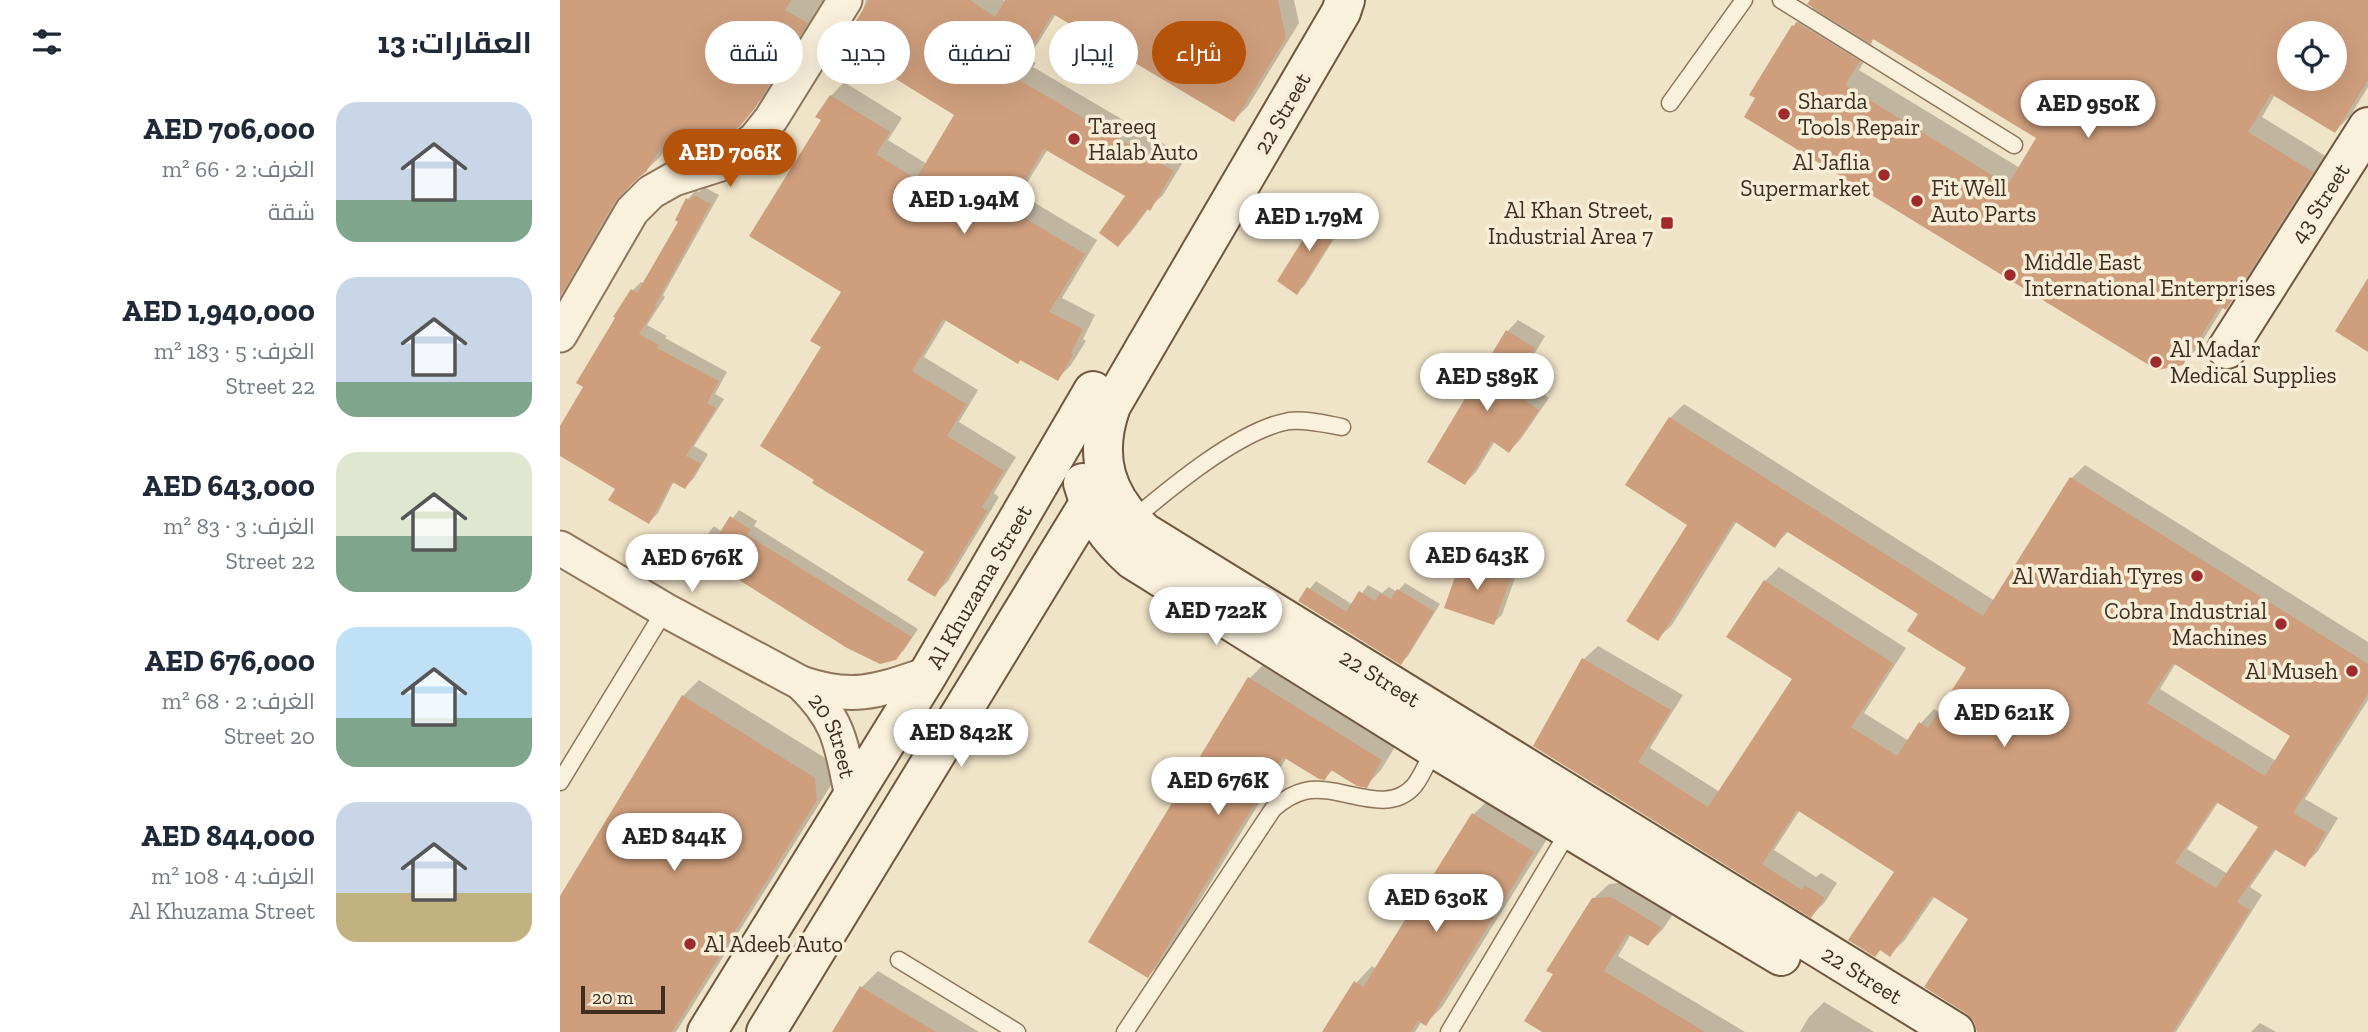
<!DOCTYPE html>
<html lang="ar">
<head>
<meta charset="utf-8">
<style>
  :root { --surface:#fff; --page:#f6f6f7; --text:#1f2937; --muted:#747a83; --accent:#b45309 }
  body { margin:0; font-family:"Zilla Slab",Cairo,serif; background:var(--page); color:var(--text); direction:rtl; height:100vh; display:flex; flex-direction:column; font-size:26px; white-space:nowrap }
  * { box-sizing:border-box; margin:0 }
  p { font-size:23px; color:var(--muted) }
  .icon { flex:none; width:38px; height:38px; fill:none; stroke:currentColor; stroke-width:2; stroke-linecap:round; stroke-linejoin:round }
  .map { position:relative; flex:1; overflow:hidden; direction:ltr }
  .side { display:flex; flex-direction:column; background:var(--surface); width:560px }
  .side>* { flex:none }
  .hud { position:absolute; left:21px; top:21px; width:665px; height:63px; direction:rtl; display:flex; gap:14px }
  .tools { position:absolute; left:1717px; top:21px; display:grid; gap:14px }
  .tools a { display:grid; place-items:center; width:70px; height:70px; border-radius:50%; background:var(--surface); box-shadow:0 7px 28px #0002; font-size:35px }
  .scale { position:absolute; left:21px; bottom:18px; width:84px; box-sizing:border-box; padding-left:7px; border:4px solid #3d2e20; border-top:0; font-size:19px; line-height:24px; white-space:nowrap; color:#3d2e20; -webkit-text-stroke:5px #f7eed8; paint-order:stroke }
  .price { position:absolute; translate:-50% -60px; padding:0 16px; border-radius:24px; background:#fff; color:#222; font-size:23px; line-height:46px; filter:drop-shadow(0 2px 4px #0008) }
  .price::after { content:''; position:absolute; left:50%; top:42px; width:21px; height:16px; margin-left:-10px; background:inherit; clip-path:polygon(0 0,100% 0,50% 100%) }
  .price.current { background:var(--accent); color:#fff }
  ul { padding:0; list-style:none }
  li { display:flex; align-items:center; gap:21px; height:175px; padding:0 28px }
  li span { display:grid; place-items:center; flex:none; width:196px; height:140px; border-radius:21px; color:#555 }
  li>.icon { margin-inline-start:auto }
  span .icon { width:84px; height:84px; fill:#fffc; stroke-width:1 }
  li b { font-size:30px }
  h2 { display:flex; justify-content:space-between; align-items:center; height:84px; padding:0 28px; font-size:30px }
  .pill { padding:0 24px; border-radius:32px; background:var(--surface); box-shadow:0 7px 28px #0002; font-size:24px; line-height:63px }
  .pill.current { background:var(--accent); color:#fff }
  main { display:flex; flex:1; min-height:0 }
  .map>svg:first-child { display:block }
  .shadow { fill:#0003; fill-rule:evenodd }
  .building { fill:#cf9f7d; fill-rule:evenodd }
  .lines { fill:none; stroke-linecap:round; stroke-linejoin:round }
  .lane-casing { stroke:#8d765c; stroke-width:19 }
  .street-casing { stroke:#8d765c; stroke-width:37 }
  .secondary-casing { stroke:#6f573f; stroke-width:42 }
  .lane { stroke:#faf1dc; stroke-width:16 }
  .street { stroke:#faf1dc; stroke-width:33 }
  .secondary { stroke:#faf1dc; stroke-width:38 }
  .poi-dot { fill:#9e2a2b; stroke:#f7eed8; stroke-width:2.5 }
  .labels { text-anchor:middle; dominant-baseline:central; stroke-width:7; stroke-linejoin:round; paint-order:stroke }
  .poi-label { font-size:23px; fill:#3d2e20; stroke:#f7eed8; text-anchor:start }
  .street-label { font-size:23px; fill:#3d2e20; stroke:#f7eed8 }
</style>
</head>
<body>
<main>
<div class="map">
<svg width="1808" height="1032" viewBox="0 0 1808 1032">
  <rect width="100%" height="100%" fill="#f0e4c8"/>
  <path class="shadow" d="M0,0H266L208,92L180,124L122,134L115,141L111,138L100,157L69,186L0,304Z
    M306,0H443L446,2L447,0H734L739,23L688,106L674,120L496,14L468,59L476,63L473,67L626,157L603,195L589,208L571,232L558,245L568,196L488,149L460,194L537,240L502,298L535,315L523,339L526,341L511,365L497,379L387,319L364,357L418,390L399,422L456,457L434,493L439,497L388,581L374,595L367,551L263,347L284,292L263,120L271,96L284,82L342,118L328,140L367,164L397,115L303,10Z
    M1252,0H1808V87L1790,116L1775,131L1715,95L1702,117L1767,157L1681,292L1666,307L1664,306L1638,348L1622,363L1192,94L1234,26L1254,6ZM1729,33H1774V79H1729ZM1314,38L1479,137L1460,168L1299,70L1313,46L1309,43Z
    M144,187L159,195L103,295L105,297L87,325L107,336L105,338L167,372L155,394L164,399L134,446L148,454L134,478L125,487L114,481L98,513L89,522L57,488L0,454V438L73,290L81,282L85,284L120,221L128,199L136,190L139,192Z
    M770,204L789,215L745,285L737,293L762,212Z
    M958,320L985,336L960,378L989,398L960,440L949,451L935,441L916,472L905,483L947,332Z
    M1124,404L1435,601L1512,478L1525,465L1808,642V700L1745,799L1778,818L1758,851L1744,865L1717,848L1690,887L1702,895L1616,1032H1419L1410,918L1375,896L1344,941L1330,954L1321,949L1315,955L1337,872L1240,810L1214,850L1256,877L1261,873L1277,883L1265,902L1251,916L975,746L1024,659L1038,646L1123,695L1090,748L1160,792L1234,678L1205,581L1219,567L1346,648L1304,713L1349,741L1361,723L1374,709L1380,713L1408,668L1360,614L1229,531L1215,545L1177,521L1112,625L1098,638L1130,524L1110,418ZM1616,663L1732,736L1716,761L1600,689ZM1659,801L1700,827L1668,874L1627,849Z
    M179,510L197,521L194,526L358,629L344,650L335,658L135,550L154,526L162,532Z
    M911,553L958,569L942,615L933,623L903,561Z
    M756,581L793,605L808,585L822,593L829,587L837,592L845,583L880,604L848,656L841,663L740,601Z
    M705,663L836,745L821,770L806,786L774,769L764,778L727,757L603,961L588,976L690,678Z
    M139,680L270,761L273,782L116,1032H0V900L123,696Z
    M929,799L989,836L882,1007L866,1023L862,1021L855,1032H765L796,983L812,966L816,969L913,815Z
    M1067,882L1115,911L1103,929L1088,944L1071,934L1058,956L1185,1032H985L995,973L1033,899L1049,884Z
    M318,971L419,1032H289L302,987Z
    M1264,1002L1314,1032H1240L1249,1017Z
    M1700,1023L1716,1032H1691Z"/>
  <path class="building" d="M0,0H231L225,10L248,23L195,108L181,125L155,146L142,150L120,135L116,143L107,137L86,172L78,178L55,201L0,297Z
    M309,0H410L435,17L445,0H718L726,38L674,122L493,14L456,73L463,77L461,81L614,171L590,211L587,209L558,247L539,233L565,196L484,149L448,208L525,254L489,312L523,329L511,353L513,355L498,381L460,360L458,364L383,319L352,371L406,404L387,436L444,471L422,507L427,511L375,597L347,580L364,552L252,483L254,480L200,446L261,347L250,341L281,292L189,236L261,120L255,117L270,95L330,132L316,154L356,179L394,115L281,45Z
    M1250,0H1808V80L1775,133L1711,94L1688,132L1753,172L1666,310L1660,306L1623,365L1597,370L1184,117L1195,98L1189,95L1232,25L1234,26L1236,22L1300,61L1285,85L1445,183H1449L1476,138L1313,39L1311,44L1247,4ZM1729,33H1774V79H1729Z
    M134,195L151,204L95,305L97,306L79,334L99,345L97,348L159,381L147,403L156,408L126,456L141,464L125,489L112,482L89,524L48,500L55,489L0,456V426L23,387L16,383L55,318L53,317L71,289L77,293L118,222L115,220L126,198L130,200Z
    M761,211L782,224L737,295L717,281Z
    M1808,278V352L1775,331Z
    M946,330L975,348L950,390L979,410L949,453L932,441L905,485L867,462Z
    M1109,417L1423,616L1510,477L1808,664V694L1733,813L1766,832L1745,867L1714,849L1677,902L1690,910L1613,1032H1417L1414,1022L1407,1014L1364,987L1408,919L1372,896L1330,957L1320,950L1315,957L1288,940L1334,872L1237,810L1202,864L1242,890L1245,885L1265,898L1251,918L973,746L1022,658L1111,710L1078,762L1148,807L1232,679L1166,637L1204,580L1333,663L1291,727L1337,756L1359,722L1368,728L1406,668L1347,631L1358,614L1226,531L1215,548L1174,521L1098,641L1066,621L1127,525L1065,485ZM1613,663L1730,736L1705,776L1587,703ZM1656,802L1698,827L1656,888L1615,863Z
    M170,516L191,530L187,535L352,637L336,660L320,664L287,648L133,551L144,533L155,540Z
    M901,560L951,577L934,625L884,608Z
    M747,587L786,612L799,591L815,601L820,593L831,599L837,589L874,611L841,665L738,601Z
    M688,677L822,760L807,788L797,786L771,770L765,780L759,779L723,757L588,978L528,942Z
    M122,695L255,778L257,800L112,1032H0V896Z
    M912,813L974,852L866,1026L858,1021L851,1032H762L794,981L803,987Z
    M1051,897L1101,927L1088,946L1067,934L1044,971L1145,1032H982L964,1021L993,974L986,971L1032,898Z
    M300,986L313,994L376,1032H272Z"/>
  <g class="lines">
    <defs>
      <path id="lane" d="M1221,0L1454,145
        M1110,103L1184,0
        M571,521C610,488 679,430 729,421C746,419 766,424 782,427
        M0,782L105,610
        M339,960L457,1032
        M565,1032L713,809C722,801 732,794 745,791C780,783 826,818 854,786C863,775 868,760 874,748
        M889,1032L1010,829"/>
      <g id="street">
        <path d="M0,335L72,211L91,192L114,179L164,163L195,139L211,119L285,0"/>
        <path d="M0,548L105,610L241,683C293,701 318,691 368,674"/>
        <path id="s1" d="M241,683C281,722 281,744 292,797"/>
      </g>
      <g id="secondary">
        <path id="s2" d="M785,0L781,12L551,406C533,457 545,497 585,533L1395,1032"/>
        <path id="s3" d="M1667,349L1808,127"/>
        <path d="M523,483C532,515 548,538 573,560L874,748L1221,956"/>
        <path id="s4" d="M147,1032L368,674L533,391"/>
        <path d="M206,1032L539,487"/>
      </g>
    </defs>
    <use href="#lane" class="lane-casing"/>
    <use href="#street" class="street-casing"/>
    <use href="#secondary" class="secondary-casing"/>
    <use href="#lane" class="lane"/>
    <use href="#street" class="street"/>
    <use href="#secondary" class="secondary"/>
  </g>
  <g class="poi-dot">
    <circle cx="1224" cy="114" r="7"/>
    <circle cx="514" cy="139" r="7"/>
    <circle cx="1324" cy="175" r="7"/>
    <circle cx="1357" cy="201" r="7"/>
    <rect x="1100" y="216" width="14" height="14" rx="3.5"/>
    <circle cx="1450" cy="275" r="7"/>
    <circle cx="1596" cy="362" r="7"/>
    <circle cx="1637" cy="576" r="7"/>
    <circle cx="1721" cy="624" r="7"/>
    <circle cx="1792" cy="671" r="7"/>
    <circle cx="130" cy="944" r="7"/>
  </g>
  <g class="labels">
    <g class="poi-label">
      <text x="1238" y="101">Sharda<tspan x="1238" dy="26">Tools Repair</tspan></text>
      <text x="528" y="126">Tareeq<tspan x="528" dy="26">Halab Auto</tspan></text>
      <text x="1310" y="162" text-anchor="end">Al Jaflia<tspan x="1310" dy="26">Supermarket</tspan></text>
      <text x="1371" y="188">Fit Well<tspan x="1371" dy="26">Auto Parts</tspan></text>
      <text x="1093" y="210" text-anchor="end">Al Khan Street,<tspan x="1093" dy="26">Industrial Area 7</tspan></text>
      <text x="1464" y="262">Middle East<tspan x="1464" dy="26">International Enterprises</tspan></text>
      <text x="1610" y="349">Al Madar<tspan x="1610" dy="26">Medical Supplies</tspan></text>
      <text x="1623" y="576" text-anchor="end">Al Wardiah Tyres</text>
      <text x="1707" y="611" text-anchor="end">Cobra Industrial<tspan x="1707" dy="26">Machines</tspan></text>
      <text x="1778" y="671" text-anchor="end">Al Museh</text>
      <text x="144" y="944">Al Adeeb Auto</text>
    </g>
    <g class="street-label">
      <text transform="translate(722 113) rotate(-60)">22 Street</text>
      <text stroke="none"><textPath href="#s3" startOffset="173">43 Street</textPath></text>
      <text stroke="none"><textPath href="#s4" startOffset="522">Al Khuzama Street</textPath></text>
      <text stroke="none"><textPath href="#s2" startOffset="886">22 Street</textPath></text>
      <text stroke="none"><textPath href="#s1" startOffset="63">20 Street</textPath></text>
      <text stroke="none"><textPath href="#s2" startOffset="1452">22 Street</textPath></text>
    </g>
  </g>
</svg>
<div class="tools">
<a><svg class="icon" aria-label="locate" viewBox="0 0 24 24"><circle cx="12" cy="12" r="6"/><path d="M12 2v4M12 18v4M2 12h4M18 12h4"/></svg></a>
</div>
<div class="scale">20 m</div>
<b class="price" style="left:1528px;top:140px">AED 950K</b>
<b class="price current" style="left:170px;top:189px">AED 706K</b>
<b class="price" style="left:404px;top:236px">AED 1.94M</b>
<b class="price" style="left:749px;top:253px">AED 1.79M</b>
<b class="price" style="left:927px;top:413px">AED 589K</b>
<b class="price" style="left:917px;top:592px">AED 643K</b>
<b class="price" style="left:132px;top:594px">AED 676K</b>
<b class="price" style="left:656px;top:647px">AED 722K</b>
<b class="price" style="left:1444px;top:749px">AED 621K</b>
<b class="price" style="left:401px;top:769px">AED 842K</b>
<b class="price" style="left:658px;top:817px">AED 676K</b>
<b class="price" style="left:114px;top:873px">AED 844K</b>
<b class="price" style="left:876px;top:934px">AED 630K</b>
<div class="hud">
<a class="pill current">شراء</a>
<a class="pill">إيجار</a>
<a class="pill">تصفية</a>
<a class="pill">جديد</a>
<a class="pill">شقة</a>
</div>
</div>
<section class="side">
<h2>العقارات: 13<svg class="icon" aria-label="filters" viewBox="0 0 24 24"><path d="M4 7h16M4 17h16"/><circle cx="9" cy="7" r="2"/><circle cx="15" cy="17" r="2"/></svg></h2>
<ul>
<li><span style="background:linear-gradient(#c9d6e8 70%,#7fa58c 0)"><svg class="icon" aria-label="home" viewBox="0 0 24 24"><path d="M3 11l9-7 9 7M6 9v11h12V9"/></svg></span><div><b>AED 706,000</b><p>الغرف: 2 · 66 m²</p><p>شقة</p></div></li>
<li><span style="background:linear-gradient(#c9d6e8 75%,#7fa58c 0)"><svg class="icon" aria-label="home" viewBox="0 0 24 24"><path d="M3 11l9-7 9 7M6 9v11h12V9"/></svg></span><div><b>AED 1,940,000</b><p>الغرف: 5 · 183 m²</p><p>22 Street</p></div></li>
<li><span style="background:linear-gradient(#dfe7d0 60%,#7fa58c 0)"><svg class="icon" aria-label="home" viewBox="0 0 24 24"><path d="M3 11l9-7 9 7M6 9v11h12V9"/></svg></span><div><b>AED 643,000</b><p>الغرف: 3 · 83 m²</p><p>22 Street</p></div></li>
<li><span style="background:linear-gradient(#bfe0f5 65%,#7fa58c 0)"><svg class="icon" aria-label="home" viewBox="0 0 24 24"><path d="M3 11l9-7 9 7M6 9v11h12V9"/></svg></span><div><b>AED 676,000</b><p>الغرف: 2 · 68 m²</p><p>20 Street</p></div></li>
<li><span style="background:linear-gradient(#c9d6e8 65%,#c2b280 0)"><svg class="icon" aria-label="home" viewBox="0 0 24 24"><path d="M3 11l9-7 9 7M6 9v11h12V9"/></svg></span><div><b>AED 844,000</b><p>الغرف: 4 · 108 m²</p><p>Al Khuzama Street</p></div></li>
</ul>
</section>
</main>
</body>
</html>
